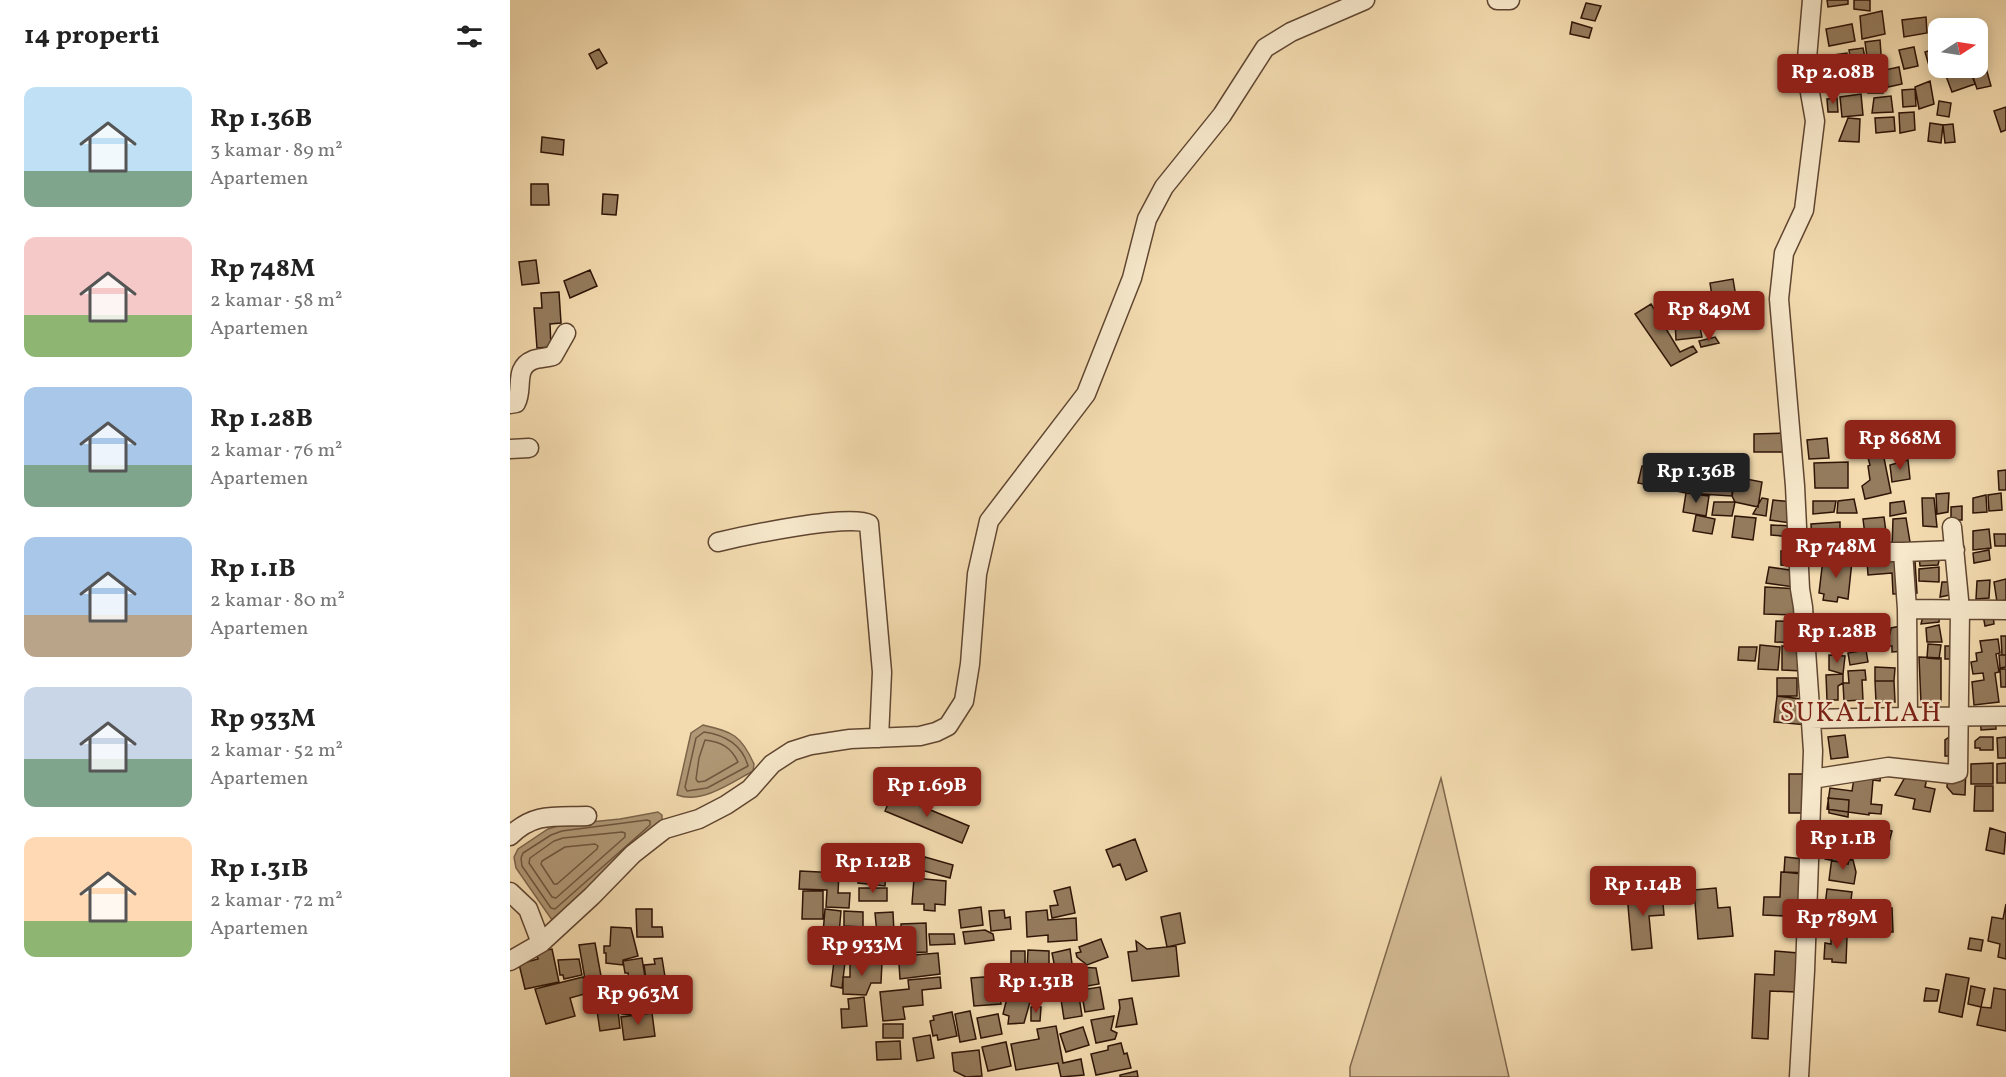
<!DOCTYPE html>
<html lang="id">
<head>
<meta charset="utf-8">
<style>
  :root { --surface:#fff; --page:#f6f6f6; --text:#222; --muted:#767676; --accent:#8f2418 }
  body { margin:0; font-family:Vollkorn,serif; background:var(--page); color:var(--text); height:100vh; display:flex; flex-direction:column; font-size:22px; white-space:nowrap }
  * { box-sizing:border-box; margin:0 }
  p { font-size:20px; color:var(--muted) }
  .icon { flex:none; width:33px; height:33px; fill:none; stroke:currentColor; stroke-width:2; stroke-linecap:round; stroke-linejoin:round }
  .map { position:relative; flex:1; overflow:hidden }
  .details { display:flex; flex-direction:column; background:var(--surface); width:510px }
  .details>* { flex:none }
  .needle { width:39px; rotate:78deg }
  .tools { position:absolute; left:1418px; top:18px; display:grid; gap:12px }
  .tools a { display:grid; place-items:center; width:60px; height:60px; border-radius:12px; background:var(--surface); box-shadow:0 3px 15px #0003; font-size:30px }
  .price { position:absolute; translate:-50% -51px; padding:0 14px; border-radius:6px; background:var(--accent); color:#fff; font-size:20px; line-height:39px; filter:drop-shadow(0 2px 3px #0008) }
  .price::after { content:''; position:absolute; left:50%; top:36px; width:18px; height:14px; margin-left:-9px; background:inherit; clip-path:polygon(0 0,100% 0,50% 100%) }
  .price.active { background:#222; color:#fff }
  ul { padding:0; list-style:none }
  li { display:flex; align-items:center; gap:18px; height:150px; padding:0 24px }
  li span { display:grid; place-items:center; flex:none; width:168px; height:120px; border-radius:12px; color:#555 }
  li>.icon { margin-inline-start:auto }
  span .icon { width:72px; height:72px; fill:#fffc; stroke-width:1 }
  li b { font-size:26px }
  h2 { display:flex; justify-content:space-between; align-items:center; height:72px; padding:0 24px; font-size:26px }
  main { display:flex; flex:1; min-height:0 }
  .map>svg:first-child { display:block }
  .green { fill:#d2b992; stroke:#80674c; stroke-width:1.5 }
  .water { fill:#b09876; stroke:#7c644a; stroke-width:1.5 }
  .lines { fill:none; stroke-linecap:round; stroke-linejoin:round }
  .shore { stroke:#70563e; stroke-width:1.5 }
  .building { fill:#957c5e; stroke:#2f1507; stroke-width:1.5 }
  .minor-casing { stroke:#604631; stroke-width:21 }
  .minor { stroke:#f7e8cb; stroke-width:18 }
  .labels { text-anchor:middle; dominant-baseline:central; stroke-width:4.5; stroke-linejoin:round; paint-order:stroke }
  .quarter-label { font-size:27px; letter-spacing:1.5px; fill:#7a1f14; stroke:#f7e8cb }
</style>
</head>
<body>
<main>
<section class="details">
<h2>14 properti<svg class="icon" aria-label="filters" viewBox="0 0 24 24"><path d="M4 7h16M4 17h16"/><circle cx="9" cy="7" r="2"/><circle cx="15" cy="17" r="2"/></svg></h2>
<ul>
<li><span style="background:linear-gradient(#bfe0f5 70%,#7fa58c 0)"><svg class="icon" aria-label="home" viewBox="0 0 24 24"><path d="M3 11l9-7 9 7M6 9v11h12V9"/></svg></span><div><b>Rp 1.36B</b><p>3 kamar · 89 m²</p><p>Apartemen</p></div></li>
<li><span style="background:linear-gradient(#f6c9c9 65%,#8fb573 0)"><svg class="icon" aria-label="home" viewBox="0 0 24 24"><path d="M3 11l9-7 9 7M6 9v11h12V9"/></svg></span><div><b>Rp 748M</b><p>2 kamar · 58 m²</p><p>Apartemen</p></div></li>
<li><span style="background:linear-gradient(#a9c7e8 65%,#7fa58c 0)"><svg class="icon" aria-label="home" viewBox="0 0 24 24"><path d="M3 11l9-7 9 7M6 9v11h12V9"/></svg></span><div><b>Rp 1.28B</b><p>2 kamar · 76 m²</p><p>Apartemen</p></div></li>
<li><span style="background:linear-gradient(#a9c7e8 65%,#b9a48a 0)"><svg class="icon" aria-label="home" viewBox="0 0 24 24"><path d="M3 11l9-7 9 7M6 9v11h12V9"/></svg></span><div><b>Rp 1.1B</b><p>2 kamar · 80 m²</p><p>Apartemen</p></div></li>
<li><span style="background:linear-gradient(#c9d6e8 60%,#7fa58c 0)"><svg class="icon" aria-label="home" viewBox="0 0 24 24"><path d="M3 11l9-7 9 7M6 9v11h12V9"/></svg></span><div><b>Rp 933M</b><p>2 kamar · 52 m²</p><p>Apartemen</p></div></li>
<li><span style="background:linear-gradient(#ffd9b3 70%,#8fb573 0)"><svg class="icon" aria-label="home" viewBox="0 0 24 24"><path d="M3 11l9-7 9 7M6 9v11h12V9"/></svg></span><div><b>Rp 1.31B</b><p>2 kamar · 72 m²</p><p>Apartemen</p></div></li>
</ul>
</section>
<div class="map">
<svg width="1496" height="1077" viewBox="0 0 1496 1077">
  <rect width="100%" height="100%" fill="#f3dbaf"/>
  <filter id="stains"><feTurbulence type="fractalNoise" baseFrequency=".00333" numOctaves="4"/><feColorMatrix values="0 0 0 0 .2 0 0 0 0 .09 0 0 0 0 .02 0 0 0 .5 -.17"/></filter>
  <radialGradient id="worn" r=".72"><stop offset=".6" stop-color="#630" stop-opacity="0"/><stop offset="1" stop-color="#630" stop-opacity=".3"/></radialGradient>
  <path class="green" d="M931,778L999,1077H840V1067Z"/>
  <path class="water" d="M193,725C223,732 231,735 244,764L243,771C221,783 192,804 167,795L181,733Z
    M148,812L152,815V822L42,920L6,868L4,857L8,849L38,829L51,825L110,819Z"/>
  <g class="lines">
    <path class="shore" d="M194,732C215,735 232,744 238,766L197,788L177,791L175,787L186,738Z
      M195,740C211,742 221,747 228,762L195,781L188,782L186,779L189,758Z
      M137,820L140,821V825L45,909L41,908L12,866L11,858L13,853L41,835L52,831Z
      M112,832L115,833V837L46,898L42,897L19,863L20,858L44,841L53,838Z
      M85,844L88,846L87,849L47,884H44L31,864L32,861L55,847Z"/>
  </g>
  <path class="building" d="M1317,0H1338V4L1318,7Z
    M1344,0H1360V11L1344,9Z
    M1076,3L1091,6L1085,21L1071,18Z
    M1372,11L1375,34L1352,39L1350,16Z
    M1416,17L1417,33L1394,37L1392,20Z
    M1062,22L1082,28L1079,38L1060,34Z
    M1342,24L1345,41L1319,46L1316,29Z
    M1370,40L1372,68L1359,72L1355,42Z
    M1404,47L1408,66L1394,69L1389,50Z
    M1353,48L1357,68L1342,71L1339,50Z
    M1428,48V68L1420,69L1415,52Z
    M89,49L97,63L87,69L79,54Z
    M1337,53L1338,67L1326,69L1324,55Z
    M1474,61L1481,86L1467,89L1460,68H1467V63Z
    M1389,67L1392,84L1378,87L1375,70Z
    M1460,70L1465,84L1442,92L1436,76Z
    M1325,72H1348L1349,90L1325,91Z
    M1373,72V93H1358L1357,75Z
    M1420,81L1424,104L1409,109L1405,87Z
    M1405,89L1406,106L1393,107L1392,90Z
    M1351,94L1353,115L1332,117L1330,97Z
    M1381,96L1383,112L1362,113L1364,98Z
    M1327,98L1328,112H1318L1317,99Z
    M1429,101L1441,103L1439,117L1427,115Z
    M1496,107V130L1491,132L1484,111Z
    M1404,112L1405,130L1390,133L1389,113Z
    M1384,117L1385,131L1366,133L1365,118Z
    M1338,118L1350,119L1349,142L1329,141Z
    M1420,123L1433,125L1431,143L1418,141Z
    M1443,124L1445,142L1435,143L1433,125Z
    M32,137L54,140L53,155L31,152Z
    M21,184H38L39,205H21Z
    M93,194L108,195L106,215L92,214Z
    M26,260L29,283L12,285L9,262Z
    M80,270L87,286L60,298L54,281Z
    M1223,279L1230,321L1196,326L1193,311L1204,309L1200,283Z
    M49,292L51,323L40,324L41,347L27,348L24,308H32L31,293Z
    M1183,293L1192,337L1166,340L1165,320H1172L1166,296Z
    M1141,304L1170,352L1183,346L1187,352L1161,366L1125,314Z
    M1205,337L1209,343L1191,347L1189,341Z
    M1277,433V452H1244V434Z
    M1317,438L1319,458L1299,459L1297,440Z
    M1373,453L1381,493L1355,499L1352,486L1360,480L1358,466L1360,465L1357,454Z
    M1398,460L1400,479L1382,482L1380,465Z
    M1338,462V488H1305L1304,463Z
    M1132,466L1223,478L1222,496L1176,493L1128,483Z
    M1496,470V490H1489L1488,471Z
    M1226,477L1252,482L1248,507L1225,502L1222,496Z
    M1176,493L1199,496L1196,516L1173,512Z
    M1439,493L1438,512L1427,514L1426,494Z
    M1491,493L1492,510L1479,511L1478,495Z
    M1476,495L1477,512L1463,513V498Z
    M1252,498L1258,499L1256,516L1243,514Z
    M1412,498H1424L1427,527L1413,526Z
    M1344,499L1347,513H1327L1328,501Z
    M1263,500L1283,502L1281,523L1260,520Z
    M1303,501H1326L1324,512L1303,514Z
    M1394,501L1396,513L1380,516V503Z
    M1204,502H1225L1222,516L1202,515Z
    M1452,506V520H1441V507Z
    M1186,515L1205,519L1202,534L1183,531Z
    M1225,516L1246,518L1243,540L1222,537Z
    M1374,517L1377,540L1356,543L1353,519Z
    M1396,518L1401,548H1382L1383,519Z
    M1330,522V543L1302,544L1301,524Z
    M1261,525L1283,526V537L1261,535Z
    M1479,529L1481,548L1463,550V531Z
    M1484,534H1496V546H1485Z
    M1404,545L1407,593L1383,594L1382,573L1358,575L1356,547Z
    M1479,550L1480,560L1464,563L1463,553Z
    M1271,551L1284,552V566L1271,565Z
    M1409,556H1430L1428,565L1410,566Z
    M1322,557L1342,561L1338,599L1328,597L1327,602L1313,600L1314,594L1309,593L1313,559L1321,562Z
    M1259,567L1286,571L1284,587L1256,583Z
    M1429,567V582L1409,581V569Z
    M1496,579V600L1487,602L1484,582Z
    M1480,580L1479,598L1466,599L1467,581Z
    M1432,582H1445V594L1430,597Z
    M1255,587L1290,589L1288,615L1254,614Z
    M1430,612L1429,622L1411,624L1414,613Z
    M1483,613L1484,624L1475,626L1473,615Z
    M1266,621L1292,622L1291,643L1265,642Z
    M1429,625L1432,642H1417L1416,628Z
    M1391,626L1395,651L1382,652V646H1361L1360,636L1380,634L1381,628Z
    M1306,630H1322V651L1305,650Z
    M1355,633L1357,646L1327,650L1324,635Z
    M1491,636H1496V655H1492Z
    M1488,639L1490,653L1486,654L1489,672L1485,673L1489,702L1464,705L1462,682L1474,680L1473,673L1463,674L1461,662L1467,661L1466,653L1472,652L1470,641Z
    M1418,644L1431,645L1429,659L1417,658Z
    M1250,645L1270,647L1268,670L1248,669Z
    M1272,646L1293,647L1292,671L1272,670Z
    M1435,646H1450V659H1435Z
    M1229,647H1247L1245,661L1228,660Z
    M1356,650L1358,662L1340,665L1338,653Z
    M1319,655L1335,656L1333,674L1319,670Z
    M1489,655H1496V667L1490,668Z
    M1409,657L1431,658V702L1411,703Z
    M1365,667L1385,668L1384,681H1365Z
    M1490,669H1496V687H1491Z
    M1355,670L1356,680H1352L1353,700L1334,701L1333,683H1339L1338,671Z
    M1333,674V683L1328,686V700H1317L1316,675Z
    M1267,678H1287V696H1267Z
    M1365,681H1384L1385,702H1366Z
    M1267,696L1300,700L1297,725L1264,722Z
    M1485,709L1486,729L1471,730L1470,710Z
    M1335,735L1338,757L1321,759L1318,737Z
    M1442,735L1453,756H1435V740Z
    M1470,737H1483V750H1470V748H1465V741Z
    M1496,737V758H1488L1487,738Z
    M1483,763V784H1461V764Z
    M1496,763V783H1487V764Z
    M1372,766L1370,781L1363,780L1361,804L1372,805L1371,814L1359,813V815L1317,809L1320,788L1342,791L1345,772Z
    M1438,766H1456L1455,795L1443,794L1437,787Z
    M1279,774H1307V813H1279Z
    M1389,776L1417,778L1415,787L1425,789L1420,812L1403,809L1405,799L1385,795L1394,779Z
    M1465,786H1483V811H1464Z
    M382,794L459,826L452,843L375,811Z
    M1318,798L1339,800L1338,817L1319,813Z
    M1367,827L1382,831L1377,850L1362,846Z
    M1480,828L1496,833L1494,854L1476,850Z
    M625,839L637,871L616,880L610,864L603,867L596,850Z
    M1318,846L1341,851L1338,864L1315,859Z
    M415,857L443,865L440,878L411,870Z
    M1275,857L1303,860L1301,875L1274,872Z
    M1322,857L1343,860L1346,872L1344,884L1319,880Z
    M290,871L329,873L328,893H340L339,908L316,907L317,890L289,889Z
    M349,872L376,874L375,886L348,883Z
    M1271,872L1302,873L1301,917L1253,915L1254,897H1270Z
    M404,878L436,881L435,905L425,904V911L414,910V904H402Z
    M560,887L565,913L542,918L540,906L548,905L544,891Z
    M349,888H377V901H349Z
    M1206,888L1208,908L1220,907L1223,936L1188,939L1184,890Z
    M1317,889L1342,892L1340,908L1315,906Z
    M293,891H313V919H292Z
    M1152,892L1154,915L1139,916L1142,948L1122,950L1117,895Z
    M1496,904V959L1488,957L1490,944L1478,941L1482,917L1493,919Z
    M471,907L473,925L451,928L449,910Z
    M1382,908L1383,932H1364V909Z
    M126,909H142V927H152L153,937H127Z
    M315,909L331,911L329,934L313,933Z
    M494,910L495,918L500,917L501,929L481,931L479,911Z
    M537,910L538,920L566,918L567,940L538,942V935L517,937L516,912Z
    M334,911L353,912V927L334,926Z
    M1313,911L1336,912V933L1312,932Z
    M383,912L384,933L367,934L365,913Z
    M670,913L675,943L657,947L651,917Z
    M1340,916H1362L1361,937H1340Z
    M416,923L417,952L392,953L391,924Z
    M101,927L121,928L128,956L113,960V965L96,963V953H94V946H100Z
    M364,928L366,944L352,946L350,930Z
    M475,930L483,934L484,940L455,944L453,932Z
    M336,931H348V946H336Z
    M419,934H444L445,944L420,945Z
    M1321,936L1337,937L1336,963L1322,962V959H1314L1315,943L1321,944Z
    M314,937H331L332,959H315Z
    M368,937H385L389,946V958H368Z
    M1460,938L1473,940L1471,951L1458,949Z
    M591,939L598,957L577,965L567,957L566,953L571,952L569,947Z
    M626,941L637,949L666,946L669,976L622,981L618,952L627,951Z
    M85,943L91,976L75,979L69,945Z
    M42,949L49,982L15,989L9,964L28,959L26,952Z
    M560,949L562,964L545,968L542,953Z
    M518,950L539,951V970L517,969Z
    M501,951H515V985L492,984V969H501Z
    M1265,951L1288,953L1286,992L1260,991L1258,1039L1242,1038L1245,974L1264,975Z
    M428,953L430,974L390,979L389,964H393L392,956Z
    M132,958L137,990L116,993L114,981L119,980L118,973H115L113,961Z
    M152,958L156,983L137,986L134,965L145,964L144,959Z
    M69,959L72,975L54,979L53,975H50L48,960Z
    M324,961L335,962L332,988L321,986Z
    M340,961L372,962L371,983H361L356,995L333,994V977H340Z
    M565,967L586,968L589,984L548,991L545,975Z
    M519,972L540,973V994L527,993L518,983Z
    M1436,974L1459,978L1452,1017L1429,1012Z
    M488,976L491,1004L464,1006L461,978Z
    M73,977L78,993L60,998L65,1016L36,1024L25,989Z
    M430,977L431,988L412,990L413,1005L393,1007L395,1019L373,1021L370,992L399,989L398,980Z
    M1461,986L1475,989L1471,1007L1458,1004Z
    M590,987L594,1009L575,1012L571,990Z
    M507,988L522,991V995L514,1023L498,1024L499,1016L493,1014L499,990L504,991Z
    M1416,988L1429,990L1427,1001H1414Z
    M1484,988L1496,990V1031L1467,1025L1471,1007L1481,1008Z
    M568,990L572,1016L554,1019L550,993Z
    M141,991L147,1010L128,1008L127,1015L112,1014L113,997Z
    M106,994L110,1028L90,1031L85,997Z
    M354,997L357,1026L332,1028L331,1009H339L338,999Z
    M622,998L627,1024L606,1027L610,1008L609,1000Z
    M521,1007H531L530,1021H521Z
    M460,1011L466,1039L450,1042L445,1014Z
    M442,1012L447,1036L428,1040L427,1035L423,1036L420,1021L424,1020L423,1016Z
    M142,1013L145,1036L114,1040L111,1017Z
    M488,1014L492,1034L471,1038L467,1018Z
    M604,1016L601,1030L607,1033L605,1039L586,1043L581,1020Z
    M373,1024H393V1038H373Z
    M546,1026L553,1063L571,1059L574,1075L551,1077L548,1063L506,1070L501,1044L529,1039L527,1029Z
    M573,1027L579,1045L556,1052L550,1034Z
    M420,1035L424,1058L407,1061L403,1038Z
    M390,1041L391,1059L367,1060L366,1042Z
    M496,1042L501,1066L478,1071L472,1047Z
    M611,1043L614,1054L617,1053L621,1068L586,1075L581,1054L598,1050V1046Z
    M469,1050L472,1076L456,1077L444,1071L442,1053Z
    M627,1071L628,1077H610V1075Z"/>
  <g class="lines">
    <defs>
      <path id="minor" d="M987,0H1000
        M0,404L6,403C14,389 3,368 23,360C29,358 36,358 43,356L56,333
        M0,449L19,448
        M208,542C233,536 341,513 359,524L372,672L369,738
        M1288,552H1393
        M1397,609L1393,552L1445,550
        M1398,717L1496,716
        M1300,719L1398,717L1397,609L1496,610
        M1302,779L1378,767L1442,774L1448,772L1450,610L1442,527
        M0,836C24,812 46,817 77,816
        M0,892L18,909L31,943
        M0,961L31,943L82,896L123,854L155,829L189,819L216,805L240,789L262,764L282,751L301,745L340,739L410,736L426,732L438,726L454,701L460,664L467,574L479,521L576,394L622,278L637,219L654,187L712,115L755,48L781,32L855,0
        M1289,1077L1295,971L1303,751L1293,607L1290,589L1285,486L1269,299L1274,253L1294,210L1305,121L1296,70L1302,0"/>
    </defs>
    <use href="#minor" class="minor-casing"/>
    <use href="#minor" class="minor"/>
  </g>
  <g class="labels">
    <g class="quarter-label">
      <text x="1351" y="714">SUKALILAH</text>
    </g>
  </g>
  <rect width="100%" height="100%" filter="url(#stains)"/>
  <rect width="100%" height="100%" fill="url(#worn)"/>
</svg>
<div class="tools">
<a><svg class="needle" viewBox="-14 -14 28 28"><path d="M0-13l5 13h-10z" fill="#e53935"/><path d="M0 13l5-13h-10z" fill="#767676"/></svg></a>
</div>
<b class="price" style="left:1323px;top:105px">Rp 2.08B</b>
<b class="price" style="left:1199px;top:342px">Rp 849M</b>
<b class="price" style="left:1390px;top:471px">Rp 868M</b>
<b class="price active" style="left:1186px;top:504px">Rp 1.36B</b>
<b class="price" style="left:1326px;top:579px">Rp 748M</b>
<b class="price" style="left:1327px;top:664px">Rp 1.28B</b>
<b class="price" style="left:417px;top:818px">Rp 1.69B</b>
<b class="price" style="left:1333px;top:871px">Rp 1.1B</b>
<b class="price" style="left:363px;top:894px">Rp 1.12B</b>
<b class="price" style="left:1133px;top:917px">Rp 1.14B</b>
<b class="price" style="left:1327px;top:950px">Rp 789M</b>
<b class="price" style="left:352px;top:977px">Rp 933M</b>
<b class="price" style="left:526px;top:1014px">Rp 1.31B</b>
<b class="price" style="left:128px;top:1026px">Rp 963M</b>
</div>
</main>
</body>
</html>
